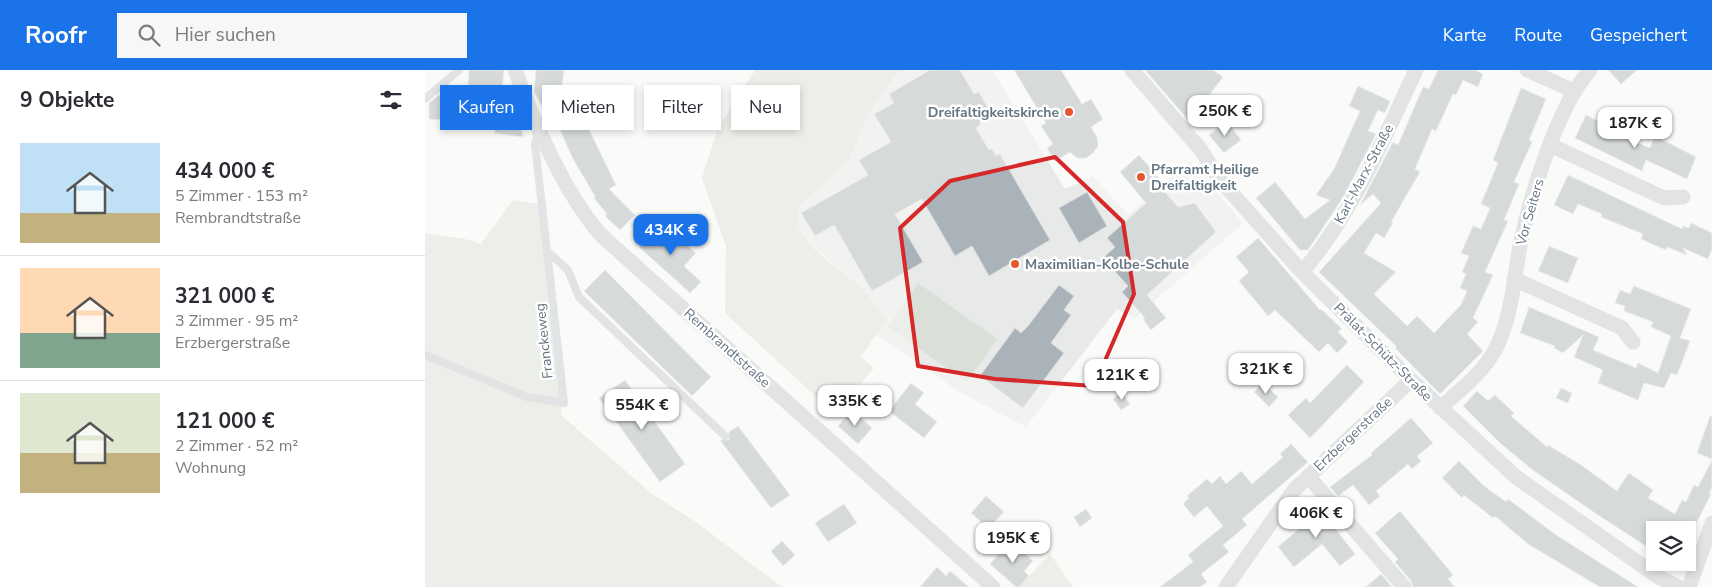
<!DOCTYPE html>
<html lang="de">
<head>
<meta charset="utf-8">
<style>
  :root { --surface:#fff; --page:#f7f7f7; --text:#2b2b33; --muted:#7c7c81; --line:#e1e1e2; --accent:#1a73e8 }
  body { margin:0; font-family:"Nunito Sans",sans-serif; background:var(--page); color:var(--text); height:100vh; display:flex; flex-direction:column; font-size:19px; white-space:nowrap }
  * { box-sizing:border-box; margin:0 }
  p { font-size:16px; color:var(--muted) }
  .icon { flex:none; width:28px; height:28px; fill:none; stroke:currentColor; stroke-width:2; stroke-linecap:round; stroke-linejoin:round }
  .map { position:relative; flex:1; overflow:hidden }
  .side { display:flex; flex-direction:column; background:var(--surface); width:425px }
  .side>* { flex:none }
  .banner { position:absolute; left:15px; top:15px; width:475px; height:45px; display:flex; gap:10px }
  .fabs { position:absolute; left:1221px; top:451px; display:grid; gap:10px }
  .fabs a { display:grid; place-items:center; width:50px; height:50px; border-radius:0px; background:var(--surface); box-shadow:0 2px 8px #0003; font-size:25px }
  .price { position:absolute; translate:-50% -42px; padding:0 11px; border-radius:10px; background:#fff; color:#222; font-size:16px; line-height:32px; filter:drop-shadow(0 1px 2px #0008) }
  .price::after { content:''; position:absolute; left:50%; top:30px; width:15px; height:11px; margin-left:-8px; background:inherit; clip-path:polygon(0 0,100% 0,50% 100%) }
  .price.current { background:var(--accent); color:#fff }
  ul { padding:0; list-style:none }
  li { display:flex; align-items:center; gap:15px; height:125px; padding:0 20px }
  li+li { border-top:1px solid var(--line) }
  li span { display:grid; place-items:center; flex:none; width:140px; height:100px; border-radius:0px; color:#555 }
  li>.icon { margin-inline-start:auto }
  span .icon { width:60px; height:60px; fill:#fffc; stroke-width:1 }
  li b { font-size:21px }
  h2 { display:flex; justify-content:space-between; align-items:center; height:60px; padding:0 20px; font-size:21px }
  .chip { padding:0 18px; border-radius:0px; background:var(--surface); box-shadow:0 2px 8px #0003; font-size:18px; line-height:45px }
  .chip.current { background:var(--accent); color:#fff }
  header { display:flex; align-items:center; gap:30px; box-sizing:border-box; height:70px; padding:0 25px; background:var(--accent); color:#fff }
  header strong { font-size:24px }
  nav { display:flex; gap:28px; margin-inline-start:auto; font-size:18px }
  .search { width:350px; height:45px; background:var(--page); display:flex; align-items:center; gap:12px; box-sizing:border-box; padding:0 18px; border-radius:0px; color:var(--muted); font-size:19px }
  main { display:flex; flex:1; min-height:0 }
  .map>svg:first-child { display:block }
  .built { fill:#e8e9e9 }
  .green { fill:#dadfd7 }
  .building { fill:#aab3b9; stroke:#dcdcda }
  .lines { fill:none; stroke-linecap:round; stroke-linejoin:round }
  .lane { stroke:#c3c8cc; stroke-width:8 }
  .street { stroke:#c3c8cc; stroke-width:15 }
  .marked { fill:none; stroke:#d62828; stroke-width:4; stroke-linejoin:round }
  .poi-dot { fill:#e4572e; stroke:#fff; stroke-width:2 }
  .labels { text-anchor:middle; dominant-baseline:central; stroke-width:5; stroke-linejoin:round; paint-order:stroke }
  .poi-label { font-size:14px; font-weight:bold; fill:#657683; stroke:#fff; text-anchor:start }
  .street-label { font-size:14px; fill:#657683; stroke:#fff }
</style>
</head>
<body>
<header>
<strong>Roofr</strong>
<div class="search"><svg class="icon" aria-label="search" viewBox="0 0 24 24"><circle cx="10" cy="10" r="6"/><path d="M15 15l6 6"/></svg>Hier suchen</div>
<nav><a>Karte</a><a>Route</a><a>Gespeichert</a></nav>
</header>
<main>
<section class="side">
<h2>9 Objekte<svg class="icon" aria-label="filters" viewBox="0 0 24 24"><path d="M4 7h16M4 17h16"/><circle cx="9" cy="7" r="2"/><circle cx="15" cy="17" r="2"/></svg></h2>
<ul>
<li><span style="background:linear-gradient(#bfe0f5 70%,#c2b280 0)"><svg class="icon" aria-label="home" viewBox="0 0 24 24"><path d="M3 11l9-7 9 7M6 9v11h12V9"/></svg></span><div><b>434 000 €</b><p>5 Zimmer · 153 m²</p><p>Rembrandtstraße</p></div></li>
<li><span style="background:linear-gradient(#ffd9b3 65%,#7fa58c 0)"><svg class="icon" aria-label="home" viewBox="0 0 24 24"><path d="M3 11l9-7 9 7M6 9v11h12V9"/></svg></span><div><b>321 000 €</b><p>3 Zimmer · 95 m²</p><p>Erzbergerstraße</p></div></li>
<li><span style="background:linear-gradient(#dfe7d0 60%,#c2b280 0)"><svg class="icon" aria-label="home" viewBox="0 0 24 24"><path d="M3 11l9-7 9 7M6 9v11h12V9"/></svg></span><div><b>121 000 €</b><p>2 Zimmer · 52 m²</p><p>Wohnung</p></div></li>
</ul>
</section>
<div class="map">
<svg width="1287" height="517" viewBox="0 0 1287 517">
  <rect width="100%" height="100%" fill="#fafaf8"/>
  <path class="built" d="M475,0H567L640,119L668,106L703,145L765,91L818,153L709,249L692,239L601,357L536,323L451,265L461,250L433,215L383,172L371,151L370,144L375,135L423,91L447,37Z"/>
  <path class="green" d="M330,0H475L447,37L423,91L375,135C359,166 412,196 432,214C443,224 452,238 461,250L436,287L449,298L410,344L300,243L301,176L277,108L293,58Z
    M88,130L113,134L137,346L227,424L271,452L357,517H0V163L40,169L56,174Z
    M493,213L572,269L542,312L463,257Z
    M625,484L648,517H594Z"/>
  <path class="building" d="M44,0H79L76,28L90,26L98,67L70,63L68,49L58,51L62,31L42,30Z
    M111,0H139L137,16L149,41L154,39L191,115L184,119L210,145L195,160L180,146L182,144L169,128L170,126L148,89L122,31L116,35L109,21Z
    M505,0H535L549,24L554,22L567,45L555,52L556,54L551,58L564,80L567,79L571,86L575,84L625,170L564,206L547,176L530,186L497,129L470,144L498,192L447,221L409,155L390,166L376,143L443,105L434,90L466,72L449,44L469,33L464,24Z
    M589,0H636L657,34L666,29L678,49L666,57L672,67L673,76L668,83L661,88H652L645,82L630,91L622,78L628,74L616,56L621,53Z
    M720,0H788L798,7L778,33L781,37L764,51Z
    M1013,0H1050L1058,4L1053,17L1038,10L1031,25L1028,24L1011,61L1007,59L990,99L995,102L966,152L968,153L959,168L951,163L939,183L971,202L949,224L982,256L992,246L1009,263L1036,235L1042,221L1035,218L1041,204L1037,202L1044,186L1036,183L1048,156L1056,159L1065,138L1056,134L1073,93L1068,90L1096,18L1121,29L1104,70L1107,72L1089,112L1094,114L1079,150L1083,151L1060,202L1068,205L1048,248L1053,252L1042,264L1058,281L1015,324L970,278L972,277L894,202L956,133L948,124L935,135L968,72L973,75L998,17L1004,19Z
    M1183,0H1212L1196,14Z
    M933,16L965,31L960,43L953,40L943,61L951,64L919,126L883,180H875L831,128L850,112L880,149L905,130L891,125L909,99L935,41L924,36Z
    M14,25L36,27L32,51L4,49V33Z
    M1161,45L1193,61L1192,64L1225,78L1230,66L1271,87L1262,109L1221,90L1217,101L1150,68Z
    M802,51L816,70L799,83L784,65Z
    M714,85L737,112L734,115L753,137L770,133L791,162L722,225L741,248L726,260L718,249L720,248L697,222L703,216L678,188L690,177L682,168L721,133L695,102Z
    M1143,105L1257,159L1258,156L1264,158L1266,153L1287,163V179L1283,189L1258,178L1262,185L1242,177L1241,180L1216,169L1218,164L1176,147L1177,144L1153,134L1148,144L1129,135Z
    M662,122L682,156L654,173L634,138Z
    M235,152L271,183L259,196L276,212L265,223L214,177Z
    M833,168L895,240L896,239L917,259L913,262L923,272L912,283L903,273L894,282L850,240L843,246L814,211L824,202L811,187Z
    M1124,176L1153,188L1143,213L1113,201Z
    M180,200L286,307L267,326L159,221Z
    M634,215L649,226L639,240L646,245L626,273L639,283L598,338L555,306L590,258L596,263L603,256Z
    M1209,216L1266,239L1255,268L1265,271L1252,305L1246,303L1239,318L1219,313L1213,330L1173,313L1178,300L1149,287L1158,265L1138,283L1129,278L1130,276L1095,263L1104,237L1174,267L1168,280L1211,298L1213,293L1233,303L1246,266L1226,257L1228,252L1199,241L1200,236L1190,233L1195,220L1205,224Z
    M922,295L939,312L885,368L863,345L881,328L885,333Z
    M200,310L260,394L235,412L174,328Z
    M486,313L499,323L490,334L512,352L499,368L464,341Z
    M838,313L853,327L844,337L829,322Z
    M1136,318L1147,323L1143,333L1131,328Z
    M1052,321L1063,331L1070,325L1089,343L1086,346L1122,377L1123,375L1156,395L1192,421L1204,403L1228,420L1223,428L1250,444L1257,430L1261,432L1269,415L1273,417L1287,390V418L1284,423L1286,424L1268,460H1230V482L1170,443L1109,401L1075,373L1038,336Z
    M697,322L705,334L696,340L688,329Z
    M427,340L447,358L433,374L413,356Z
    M1285,346H1287V389L1272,383Z
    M986,348L1008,373L992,386L996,391L987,399L983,394L951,421L955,426L944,435L928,415L913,426L905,417L947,385L946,383Z
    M313,356L365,425L346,438L295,370H304V362Z
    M866,374L883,392L817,449L822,455L798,475L804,482L776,504L782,512L775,517H735L768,492L763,485L798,456L782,436L769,447L758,434L764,428L762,426L782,409L787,414L795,406L801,414L816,401L827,414L858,387L855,384Z
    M1034,391L1059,416L1081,432L1083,429L1131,465L1213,517H1175L1103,474L1070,446L1068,448L1039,425L1037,428L1017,408Z
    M561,426L579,442L563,458L546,443Z
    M890,432L930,484L915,496L897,474L869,497L853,477L881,453L874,446Z
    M419,434L432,453L403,472L390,453Z
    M661,439L667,448L655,457L649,447Z
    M975,441L1028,505L1023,509L1030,517H988L986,511L970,492L973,489L950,463Z
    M357,471L370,485L358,496L346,481Z
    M586,471L608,491L599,501L604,506L594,517H591L565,494Z
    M512,497L521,506L525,501L544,517H495Z
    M956,504L967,517H941Z"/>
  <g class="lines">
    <path class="lane" d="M0,29L34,0
      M122,181L143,200L154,227L300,366
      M0,285L102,327L139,333L110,74L113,63"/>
    <path class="street" d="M90,0C108,51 140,124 176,165L568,517
      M707,0L776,80L795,110L877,202L986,310L1091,407L1232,506L1253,517
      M1102,0L1149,21
      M1125,75L1239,128L1258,127
      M877,202C928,143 958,70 991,0
      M1089,209L1197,258L1208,272
      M1015,338C1035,320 1057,304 1070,280C1086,250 1089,210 1095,176C1105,127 1132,37 1165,0
      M883,406L979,517
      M801,517L869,420L986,310
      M1264,517L1287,453"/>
  </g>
  <path d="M0 0H1287V517H0ZM630,87L698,152L709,224L669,316L570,309L493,296L475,158L525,111Z" fill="#fafaf8" fill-opacity=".55" fill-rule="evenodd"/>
  <path class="marked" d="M630,87L698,152L709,224L669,316L570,309L493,296L475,158L525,111Z"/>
  <g class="poi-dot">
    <circle cx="644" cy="42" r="5"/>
    <circle cx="716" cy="107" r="5"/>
    <circle cx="590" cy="194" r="5"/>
  </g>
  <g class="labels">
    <g class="poi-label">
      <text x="634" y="42" text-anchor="end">Dreifaltigkeitskirche</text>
      <text x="726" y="99">Pfarramt Heilige<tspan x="726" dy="16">Dreifaltigkeit</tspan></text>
      <text x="600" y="194">Maximilian-Kolbe-Schule</text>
    </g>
    <g class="street-label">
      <text transform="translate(939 104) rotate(-62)">Karl-Marx-Straße</text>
      <text transform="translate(1105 142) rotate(-74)">Vor Seiters</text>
      <text transform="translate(119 271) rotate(-96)">Franckeweg</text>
      <text transform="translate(302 278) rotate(42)">Rembrandtstraße</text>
      <text transform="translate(958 282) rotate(45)">Prälat-Schütz-Straße</text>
      <text transform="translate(928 364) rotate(-43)">Erzbergerstraße</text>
    </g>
  </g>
</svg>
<div class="fabs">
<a><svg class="icon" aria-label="layers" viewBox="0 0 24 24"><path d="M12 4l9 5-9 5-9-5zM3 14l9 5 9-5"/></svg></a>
</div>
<b class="price" style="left:800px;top:67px">250K €</b>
<b class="price" style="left:1210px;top:79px">187K €</b>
<b class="price current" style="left:246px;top:186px">434K €</b>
<b class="price" style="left:841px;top:325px">321K €</b>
<b class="price" style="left:697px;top:331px">121K €</b>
<b class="price" style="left:430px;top:357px">335K €</b>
<b class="price" style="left:217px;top:361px">554K €</b>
<b class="price" style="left:891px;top:469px">406K €</b>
<b class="price" style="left:588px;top:494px">195K €</b>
<div class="banner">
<a class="chip current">Kaufen</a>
<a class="chip">Mieten</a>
<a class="chip">Filter</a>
<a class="chip">Neu</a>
</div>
</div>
</main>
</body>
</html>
